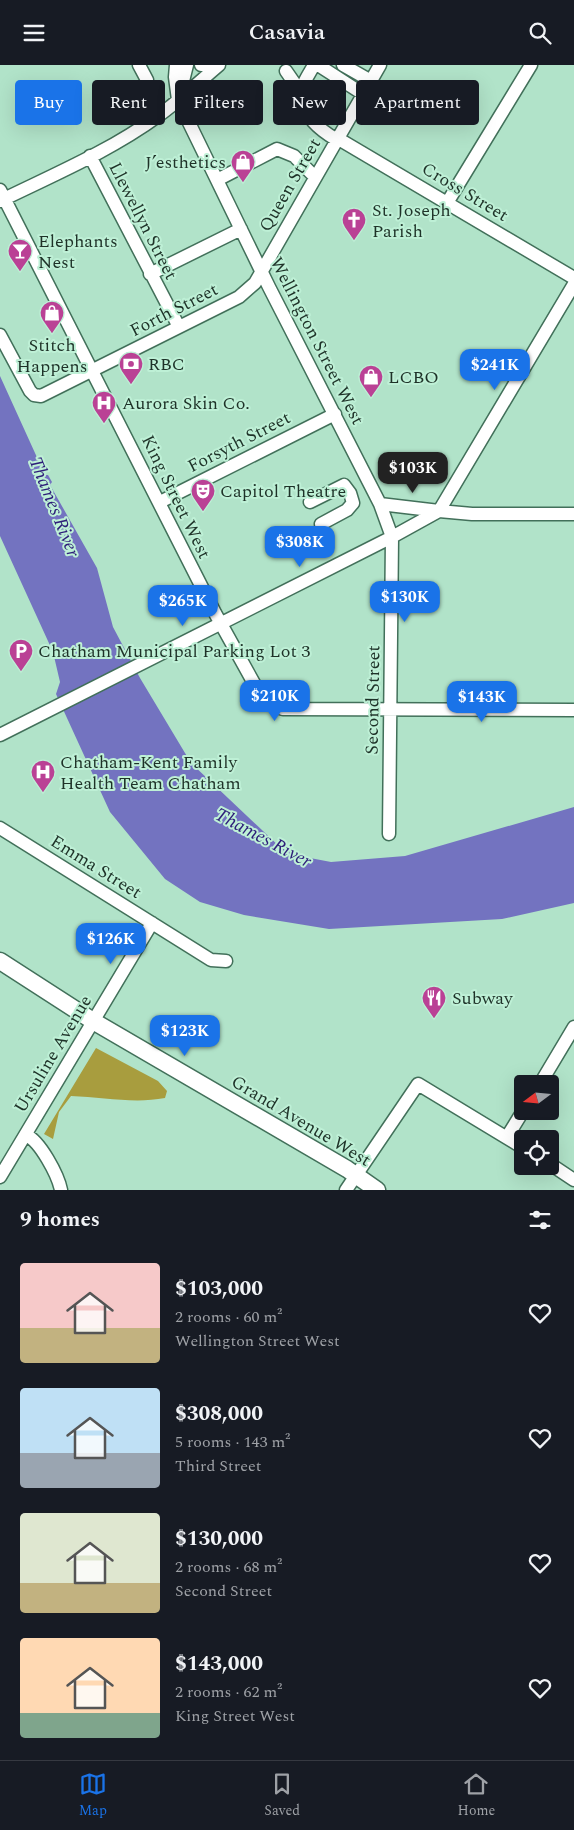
<!DOCTYPE html>
<html lang="en">
<head>
<meta charset="utf-8">
<style>
  :root { --surface:#171b24; --page:#20242c; --text:#f1f3f6; --muted:#9ea1a6; --line:#363941; --accent:#1a73e8 }
  body { margin:0; font-family:Spectral,serif; background:var(--page); color:var(--text); height:100vh; display:flex; flex-direction:column; font-size:19px; white-space:nowrap }
  * { box-sizing:border-box; margin:0 }
  p { font-size:16px; color:var(--muted) }
  .icon { flex:none; width:28px; height:28px; fill:none; stroke:currentColor; stroke-width:2; stroke-linecap:round; stroke-linejoin:round }
  .map { position:relative; height:1125px; overflow:hidden }
  .sheet { display:flex; flex-direction:column; background:var(--surface); flex:1 }
  .sheet>* { flex:none }
  .guide { position:absolute; left:15px; top:15px; width:545px; height:45px; display:flex; gap:10px }
  .needle { width:32px; rotate:254deg }
  .controls { position:absolute; left:514px; top:1010px; display:grid; gap:10px }
  .controls a { display:grid; place-items:center; width:45px; height:45px; border-radius:5px; background:var(--surface); box-shadow:0 5px 20px #0002; font-size:25px }
  .price { position:absolute; translate:-50% -42px; padding:0 11px; border-radius:10px; background:var(--accent); color:#fff; font-size:16px; line-height:32px; filter:drop-shadow(0 1px 2px #0008) }
  .price::after { content:''; position:absolute; left:50%; top:30px; width:15px; height:11px; margin-left:-8px; background:inherit; clip-path:polygon(0 0,100% 0,50% 100%) }
  .price.current { background:#222; color:#fff }
  ul { padding:0; list-style:none }
  li { display:flex; align-items:center; gap:15px; height:125px; padding:0 20px }
  li span { display:grid; place-items:center; flex:none; width:140px; height:100px; border-radius:5px; color:#555 }
  li>.icon { margin-inline-start:auto }
  span .icon { width:60px; height:60px; fill:#fffc; stroke-width:1 }
  li b { font-size:21px }
  h2 { display:flex; justify-content:space-between; align-items:center; height:60px; padding:0 20px; font-size:21px }
  .tag { padding:0 18px; border-radius:5px; background:var(--surface); box-shadow:0 5px 20px #0002; font-size:18px; line-height:45px }
  .tag.current { background:var(--accent); color:#fff }
  header { display:flex; justify-content:space-between; align-items:center; height:65px; padding:0 20px; background:var(--surface); font-size:22px; font-weight:600 }
  .dock { display:flex; justify-content:space-around; align-items:center; height:70px; border-top:1px solid var(--line); background:var(--surface); font-size:14px; color:var(--muted) }
  .dock a { display:grid; justify-items:center; gap:2px }
  .dock .current { color:var(--accent) }
  .map>svg:first-child { display:block }
  .forest { fill:#a89d3e }
  .water { fill:#7373c0 }
  .lines { fill:none; stroke-linecap:round; stroke-linejoin:round }
  .minor-casing { stroke:#42705a; stroke-width:15 }
  .major-casing { stroke:#42705a; stroke-width:19 }
  .minor { stroke:#fff; stroke-width:12 }
  .major { stroke:#fff; stroke-width:16 }
  .labels { text-anchor:middle; dominant-baseline:central; stroke-width:4; stroke-linejoin:round; paint-order:stroke }
  .poi-label { font-size:18px; fill:#1e3228; stroke:#bef0d6; text-anchor:start }
  .street-label { font-size:18px; fill:#1e3228; stroke:#bef0d6 }
  .water-label { font-size:19px; font-style:italic; fill:#2d1e79; stroke:#bef0d6 }
</style>
</head>
<body>
<header><svg class="icon" aria-label="menu" viewBox="0 0 24 24"><path d="M4 6h16M4 12h16M4 18h16"/></svg>Casavia<svg class="icon" aria-label="search" viewBox="0 0 24 24"><circle cx="10" cy="10" r="6"/><path d="M15 15l6 6"/></svg></header>
<div class="map">
<svg width="574" height="1125" viewBox="0 0 574 1125">
  <rect width="100%" height="100%" fill="#b1e3c9"/>
  <path class="forest" d="M96,983L158,1016L167,1026L165,1033C134,1039 103,1032 71,1031L59,1047L53,1074L44,1069Z"/>
  <path class="water" d="M0,311L45,410H48L52,417L50,420L97,503L113,562L140,613L191,698L281,783L310,793L331,797L405,791L574,742V838L502,854L329,864L244,850L200,837L165,814L110,747L56,629L60,617L53,587L0,471Z"/>
  <g class="lines">
    <defs>
      <path id="minor" d="M139,0L147,15
        M176,0L175,12L178,35L269,222L380,439L392,472L389,769
        M201,0H219
        M314,0C310,8 301,19 302,29C302,51 320,65 337,75
        M318,0L363,29
        M343,0L371,16
        M286,6L302,29
        M179,32L187,0
        M337,73L574,213
        M90,91L179,262
        M217,115L277,84L294,91L315,112
        M0,125L215,548L261,631L269,639L283,644L574,645
        M0,136C53,110 110,86 158,51C179,36 199,17 219,0
        M447,138L531,0
        M150,209L241,164
        M0,270L30,326L34,330L41,331L239,232L255,218L380,0
        M160,437L335,349
        M310,437L344,420L350,428L353,438L347,445L321,459
        M380,439L439,446L574,219
        M0,670L392,472L439,446L472,449H574
        M0,763L211,895L226,896
        M540,1019L574,962
        M26,1070C40,1076 58,1110 61,1125
        M507,1072L523,1046
        M550,1099L574,1115
        M0,1112L152,858
        M346,1125L418,1019L522,1082"/>
      <path id="major" d="M0,896L93,956L347,1104L377,1125"/>
    </defs>
    <use href="#minor" class="minor-casing"/>
    <use href="#major" class="major-casing"/>
    <use href="#minor" class="minor"/>
    <use href="#major" class="major"/>
  </g>
  <defs>
    <symbol id="shop-pin" viewBox="-11 -11 22 30"><path d="M0 17L-7.5 6A9.5 9.5 0 1 1 7.5 6Z" fill="#ba4195" stroke="#bef0d6"/><path d="M-5-2.5h2.3a2.7 3.5 0 0 1 5.4 0H5L5.5 6h-11ZM-1.5-2.5h3a1.5 2.3 0 0 0-3 0Z" fill="#fff"/></symbol>
    <symbol id="church-pin" viewBox="-11 -11 22 30"><path d="M0 17L-7.5 6A9.5 9.5 0 1 1 7.5 6Z" fill="#ba4195" stroke="#bef0d6"/><path d="M-1.2-6h2.4v3.5h3.3v2.4h-3.3V6h-2.4V-.1h-3.3v-2.4h3.3Z" fill="#fff"/></symbol>
    <symbol id="bar-pin" viewBox="-11 -11 22 30"><path d="M0 17L-7.5 6A9.5 9.5 0 1 1 7.5 6Z" fill="#ba4195" stroke="#bef0d6"/><path d="M-6-5H6L.8 .8V4.5H3.5V6h-7V4.5H-.8V.8Z" fill="#fff"/></symbol>
    <symbol id="bank-pin" viewBox="-11 -11 22 30"><path d="M0 17L-7.5 6A9.5 9.5 0 1 1 7.5 6Z" fill="#ba4195" stroke="#bef0d6"/><path d="M-6-4H6V4H-6ZM0-2.3a2.3 2.3 0 1 0 0 4.6a2.3 2.3 0 1 0 0-4.6Z" fill="#fff"/></symbol>
    <symbol id="hospital-pin" viewBox="-11 -11 22 30"><path d="M0 17L-7.5 6A9.5 9.5 0 1 1 7.5 6Z" fill="#ba4195" stroke="#bef0d6"/><path d="M-5-5h3v3.5h4V-5h3V5h-3V1.5h-4V5h-3Z" fill="#fff"/></symbol>
    <symbol id="theatre-pin" viewBox="-11 -11 22 30"><path d="M0 17L-7.5 6A9.5 9.5 0 1 1 7.5 6Z" fill="#ba4195" stroke="#bef0d6"/><path d="M-5-5.5Q0-4 5-5.5V0Q5 5 0 6Q-5 5-5 0ZM-3.3-2.5H-1v1.5H-3.3ZM1-2.5H3.3v1.5H1ZM-2.8 1Q0 5.5 2.8 1Z" fill="#fff"/></symbol>
    <symbol id="parking-pin" viewBox="-11 -11 22 30"><path d="M0 17L-7.5 6A9.5 9.5 0 1 1 7.5 6Z" fill="#ba4195" stroke="#bef0d6"/><path d="M-3.5-5.5H1a3.5 3.5 0 0 1 0 7H-1V5.5H-3.5ZM-1-3.4V-.6H.8a1.4 1.4 0 0 0 0-2.8Z" fill="#fff"/></symbol>
    <symbol id="restaurant-pin" viewBox="-11 -11 22 30"><path d="M0 17L-7.5 6A9.5 9.5 0 1 1 7.5 6Z" fill="#ba4195" stroke="#bef0d6"/><path d="M-5-6h1v4h1v-4h1v4h1v-4h1v5L-1.5 .5V6h-2V.5L-5-1ZM5-6V6H3V1.5H1.5Q1.5-4 5-6Z" fill="#fff"/></symbol>
  </defs>
  <g fill-rule="evenodd">
    <use href="#shop-pin" x="229" y="83" width="28" height="38"/>
    <use href="#church-pin" x="340" y="141" width="28" height="38"/>
    <use href="#bar-pin" x="6" y="172" width="28" height="38"/>
    <use href="#shop-pin" x="38" y="234" width="28" height="38"/>
    <use href="#bank-pin" x="117" y="285" width="28" height="38"/>
    <use href="#shop-pin" x="357" y="298" width="28" height="38"/>
    <use href="#hospital-pin" x="90" y="324" width="28" height="38"/>
    <use href="#theatre-pin" x="189" y="412" width="28" height="38"/>
    <use href="#parking-pin" x="7" y="572" width="28" height="38"/>
    <use href="#hospital-pin" x="29" y="693" width="28" height="38"/>
    <use href="#restaurant-pin" x="420" y="919" width="28" height="38"/>
  </g>
  <g class="labels">
    <g class="poi-label">
      <text x="226" y="97" text-anchor="end">J’esthetics</text>
      <text x="372" y="145">St. Joseph<tspan x="372" dy="21">Parish</tspan></text>
      <text x="38" y="176">Elephants<tspan x="38" dy="21">Nest</tspan></text>
      <text x="52" y="280" text-anchor="middle">Stitch<tspan x="52" dy="21">Happens</tspan></text>
      <text x="148" y="299">RBC</text>
      <text x="388" y="312">LCBO</text>
      <text x="122" y="338">Aurora Skin Co.</text>
      <text x="220" y="426">Capitol Theatre</text>
      <text x="38" y="586">Chatham Municipal Parking Lot 3</text>
      <text x="60" y="697">Chatham-Kent Family<tspan x="60" dy="21">Health Team Chatham</tspan></text>
      <text x="452" y="933">Subway</text>
    </g>
    <g class="street-label">
      <text transform="translate(290 120) rotate(-60)">Queen Street</text>
      <text transform="translate(465 127) rotate(31)">Cross Street</text>
      <text transform="translate(143 156) rotate(63)">Llewellyn Street</text>
      <text transform="translate(174 245) rotate(-27)">Forth Street</text>
      <text transform="translate(317 276) rotate(63)">Wellington Street West</text>
      <text transform="translate(239 377) rotate(-27)">Forsyth Street</text>
      <text transform="translate(176 432) rotate(64)">King Street West</text>
      <text transform="translate(373 635) rotate(-89)">Second Street</text>
      <text transform="translate(96 802) rotate(32)">Emma Street</text>
      <text transform="translate(53 989) rotate(-59)">Ursuline Avenue</text>
      <text transform="translate(301 1056) rotate(31)">Grand Avenue West</text>
    </g>
    <g class="water-label">
      <text transform="translate(54 442) rotate(68)">Thames River</text>
      <text transform="translate(263 773) rotate(28)">Thames River</text>
    </g>
  </g>
</svg>
<div class="controls">
<a><svg class="needle" viewBox="-14 -14 28 28"><path d="M0-13l5 13h-10z" fill="#e53935"/><path d="M0 13l5-13h-10z" fill="#9ea1a6"/></svg></a>
<a><svg class="icon" aria-label="locate" viewBox="0 0 24 24"><circle cx="12" cy="12" r="6"/><path d="M12 2v4M12 18v4M2 12h4M18 12h4"/></svg></a>
</div>
<b class="price" style="left:495px;top:326px">$241K</b>
<b class="price current" style="left:413px;top:429px">$103K</b>
<b class="price" style="left:300px;top:503px">$308K</b>
<b class="price" style="left:405px;top:558px">$130K</b>
<b class="price" style="left:183px;top:562px">$265K</b>
<b class="price" style="left:275px;top:657px">$210K</b>
<b class="price" style="left:482px;top:658px">$143K</b>
<b class="price" style="left:111px;top:900px">$126K</b>
<b class="price" style="left:185px;top:992px">$123K</b>
<div class="guide">
<a class="tag current">Buy</a>
<a class="tag">Rent</a>
<a class="tag">Filters</a>
<a class="tag">New</a>
<a class="tag">Apartment</a>
</div>
</div>
<section class="sheet">
<h2>9 homes<svg class="icon" aria-label="filters" viewBox="0 0 24 24"><path d="M4 7h16M4 17h16"/><circle cx="9" cy="7" r="2"/><circle cx="15" cy="17" r="2"/></svg></h2>
<ul>
<li><span style="background:linear-gradient(#f6c9c9 65%,#c2b280 0)"><svg class="icon" aria-label="home" viewBox="0 0 24 24"><path d="M3 11l9-7 9 7M6 9v11h12V9"/></svg></span><div><b>$103,000</b><p>2 rooms · 60 m²</p><p>Wellington Street West</p></div><svg class="icon" aria-label="heart" viewBox="0 0 24 24"><path d="M12 20l-8-8c-3-5 5-10 8-4 3-6 11-1 8 4z"/></svg></li>
<li><span style="background:linear-gradient(#bfe0f5 65%,#9aa5b1 0)"><svg class="icon" aria-label="home" viewBox="0 0 24 24"><path d="M3 11l9-7 9 7M6 9v11h12V9"/></svg></span><div><b>$308,000</b><p>5 rooms · 143 m²</p><p>Third Street</p></div><svg class="icon" aria-label="heart" viewBox="0 0 24 24"><path d="M12 20l-8-8c-3-5 5-10 8-4 3-6 11-1 8 4z"/></svg></li>
<li><span style="background:linear-gradient(#dfe7d0 70%,#c2b280 0)"><svg class="icon" aria-label="home" viewBox="0 0 24 24"><path d="M3 11l9-7 9 7M6 9v11h12V9"/></svg></span><div><b>$130,000</b><p>2 rooms · 68 m²</p><p>Second Street</p></div><svg class="icon" aria-label="heart" viewBox="0 0 24 24"><path d="M12 20l-8-8c-3-5 5-10 8-4 3-6 11-1 8 4z"/></svg></li>
<li><span style="background:linear-gradient(#ffd9b3 75%,#7fa58c 0)"><svg class="icon" aria-label="home" viewBox="0 0 24 24"><path d="M3 11l9-7 9 7M6 9v11h12V9"/></svg></span><div><b>$143,000</b><p>2 rooms · 62 m²</p><p>King Street West</p></div><svg class="icon" aria-label="heart" viewBox="0 0 24 24"><path d="M12 20l-8-8c-3-5 5-10 8-4 3-6 11-1 8 4z"/></svg></li>
</ul>
</section>
<nav class="dock">
<a class="current"><svg class="icon" aria-label="map" viewBox="0 0 24 24"><path d="M3 6l6-2 6 2 6-2v14l-6 2-6-2-6 2zM9 4v14M15 6v14"/></svg>Map</a>
<a><svg class="icon" aria-label="saved" viewBox="0 0 24 24"><path d="M7 4h10v16l-5-4-5 4z"/></svg>Saved</a>
<a><svg class="icon" aria-label="home" viewBox="0 0 24 24"><path d="M3 11l9-7 9 7M6 9v11h12V9"/></svg>Home</a>
</nav>
</body>
</html>
